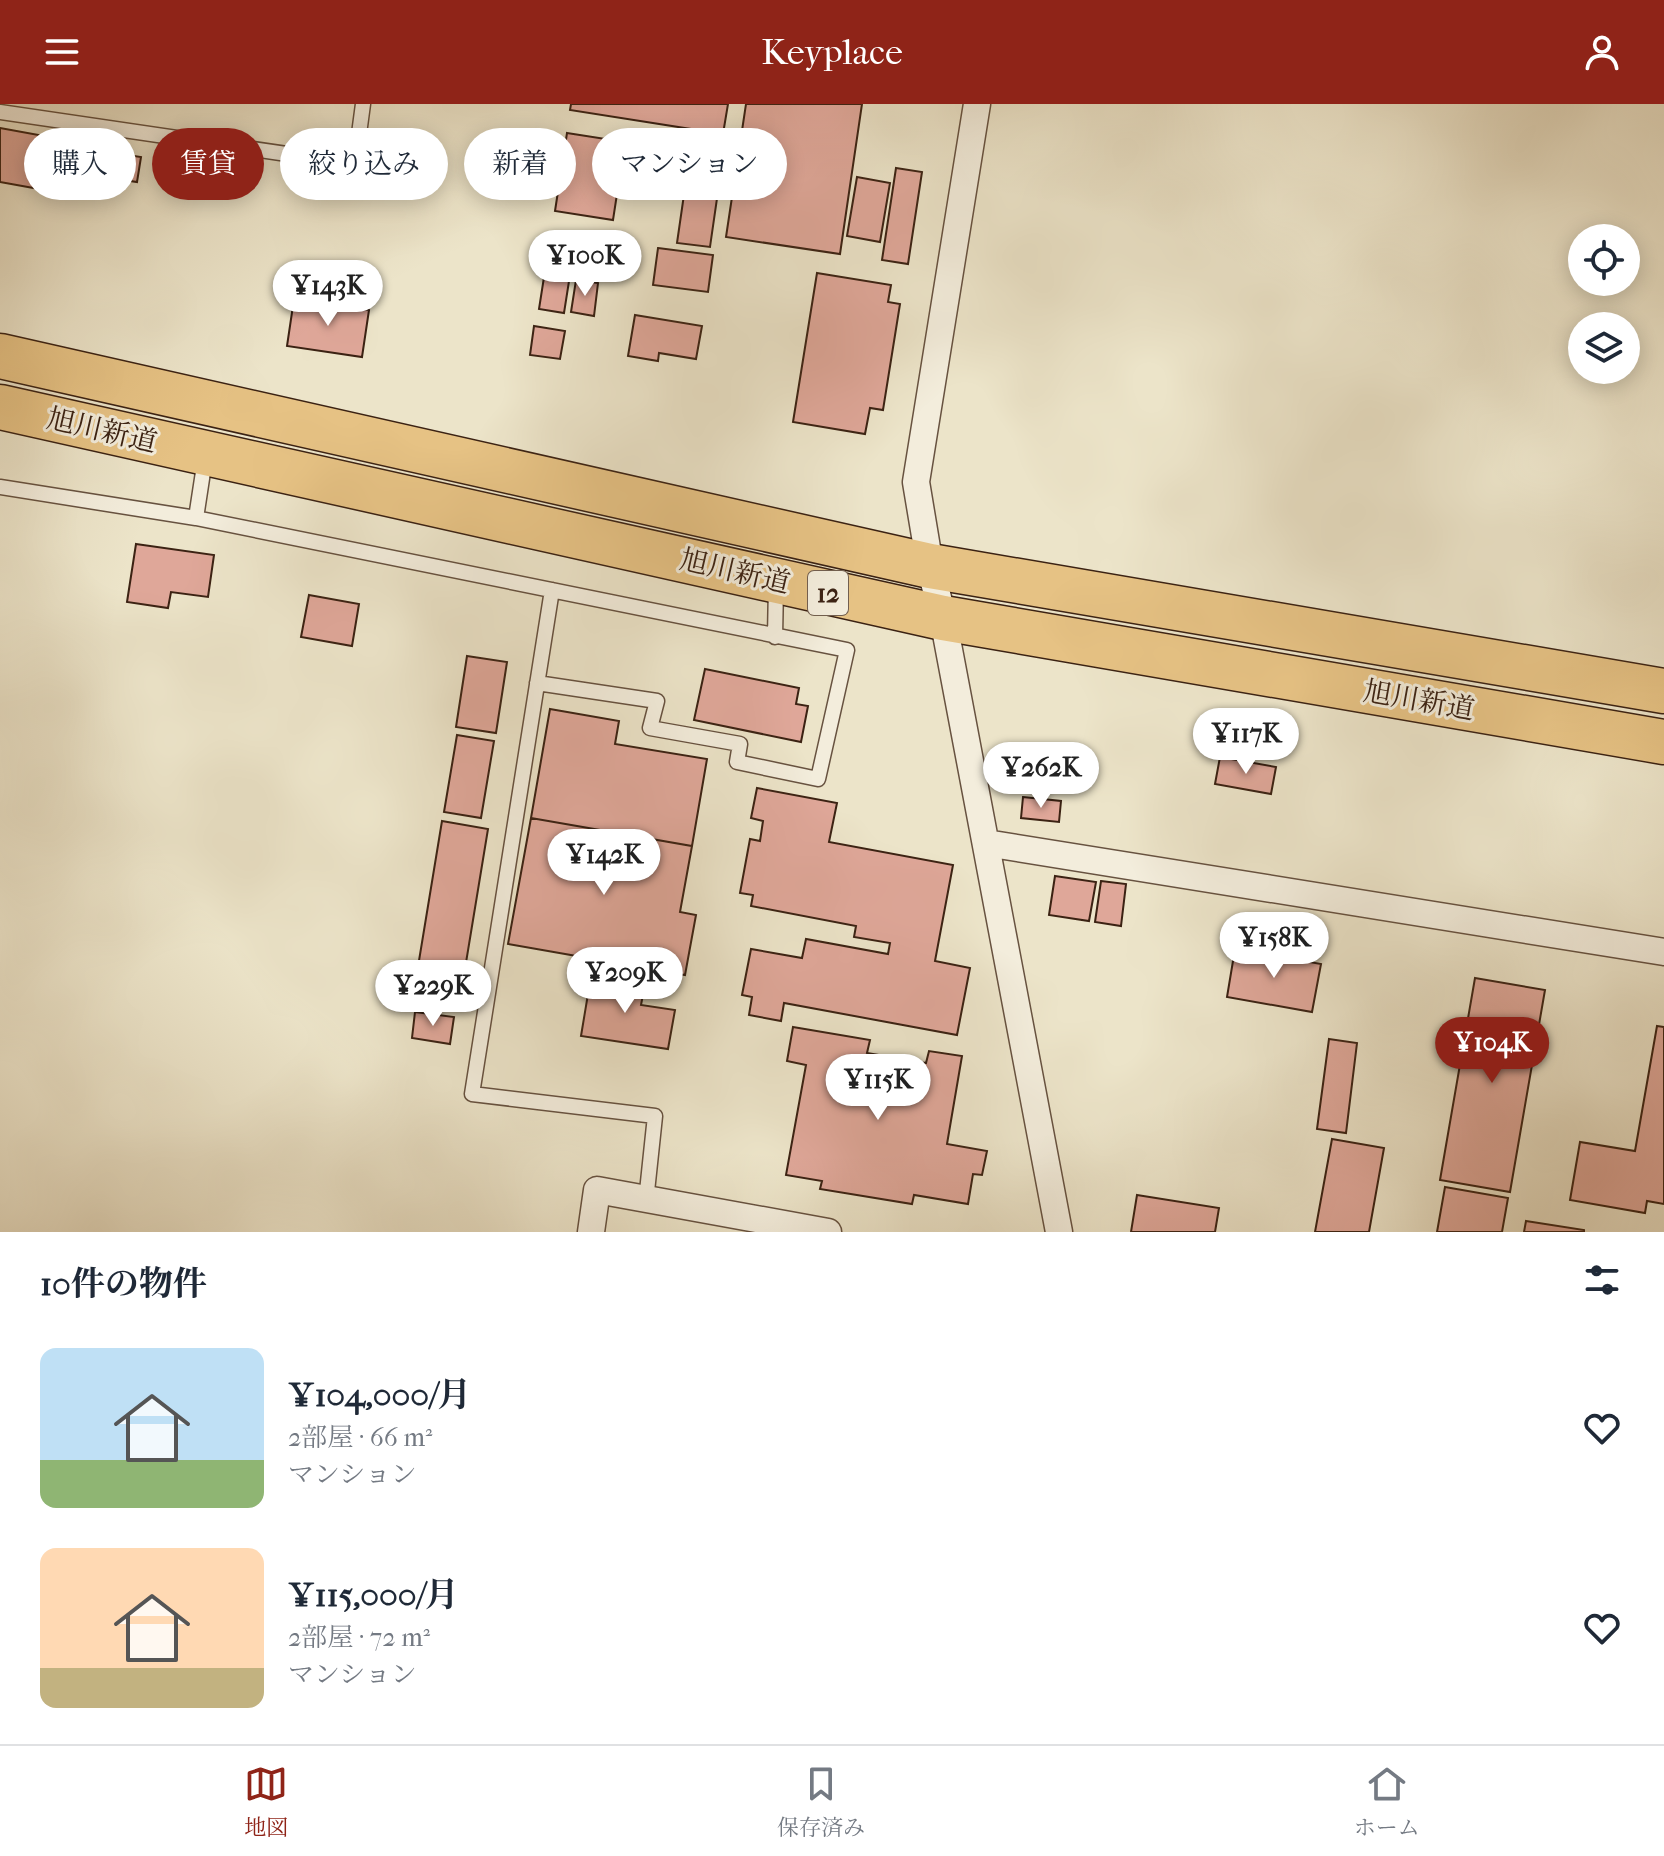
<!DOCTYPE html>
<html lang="ja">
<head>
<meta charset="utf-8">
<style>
  :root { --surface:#fff; --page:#f2f2f3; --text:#1f2937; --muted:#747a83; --line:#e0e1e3; --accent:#8f2418 }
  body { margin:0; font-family:"IM FELL French Canon","Noto Serif JP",serif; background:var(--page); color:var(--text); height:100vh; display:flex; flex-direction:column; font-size:30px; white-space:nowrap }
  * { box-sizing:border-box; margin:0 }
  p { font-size:26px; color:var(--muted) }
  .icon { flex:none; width:44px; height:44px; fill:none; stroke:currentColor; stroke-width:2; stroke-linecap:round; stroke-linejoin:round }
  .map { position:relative; height:1128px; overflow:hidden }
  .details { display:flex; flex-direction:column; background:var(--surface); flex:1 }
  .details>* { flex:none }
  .top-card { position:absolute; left:24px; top:24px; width:800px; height:72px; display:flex; gap:16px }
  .buttons { position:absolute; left:1568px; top:120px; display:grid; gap:16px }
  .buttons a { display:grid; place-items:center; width:72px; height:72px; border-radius:50%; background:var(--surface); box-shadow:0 4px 20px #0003; font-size:40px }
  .price { position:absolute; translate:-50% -68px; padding:0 18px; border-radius:28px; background:#fff; color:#222; font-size:26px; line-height:52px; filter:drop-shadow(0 2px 4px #0008) }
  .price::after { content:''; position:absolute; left:50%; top:48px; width:24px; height:18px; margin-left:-12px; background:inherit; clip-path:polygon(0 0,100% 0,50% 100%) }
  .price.active { background:var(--accent); color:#fff }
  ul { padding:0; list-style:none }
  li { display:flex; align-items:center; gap:24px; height:200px; padding:0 40px }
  li span { display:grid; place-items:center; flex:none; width:224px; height:160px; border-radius:16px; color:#555 }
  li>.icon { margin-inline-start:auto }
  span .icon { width:96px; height:96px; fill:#fffc; stroke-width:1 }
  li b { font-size:34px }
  h2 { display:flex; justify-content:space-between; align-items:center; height:96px; padding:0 40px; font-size:34px }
  .chip { padding:0 28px; border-radius:36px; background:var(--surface); box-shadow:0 4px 20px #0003; font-size:28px; line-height:72px }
  .chip.active { background:var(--accent); color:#fff }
  header { display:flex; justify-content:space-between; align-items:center; height:104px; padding:0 40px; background:var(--accent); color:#fff; font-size:36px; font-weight:600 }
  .menu { display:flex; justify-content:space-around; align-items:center; height:112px; border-top:2px solid var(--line); background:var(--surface); font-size:22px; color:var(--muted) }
  .menu a { display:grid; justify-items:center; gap:4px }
  .menu .active { color:var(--accent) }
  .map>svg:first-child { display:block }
  .building { fill:#dfa799; stroke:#3b2213; stroke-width:2 }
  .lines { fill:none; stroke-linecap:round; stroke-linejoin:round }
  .service-casing { stroke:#675240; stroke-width:17 }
  .minor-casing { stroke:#675240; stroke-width:29 }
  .trunk-casing { stroke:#3b2213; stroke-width:47 }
  .service { stroke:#f3eddc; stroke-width:14 }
  .minor { stroke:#f3eddc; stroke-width:26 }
  .trunk { stroke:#e6c284; stroke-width:44 }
  .labels { text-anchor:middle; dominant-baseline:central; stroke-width:6; stroke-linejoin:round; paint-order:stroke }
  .shield { fill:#f3eddc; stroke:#725f4f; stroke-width:2 }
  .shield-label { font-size:26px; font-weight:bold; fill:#3b2213 }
  .street-label { font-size:28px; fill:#3b2213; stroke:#f3eddc }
</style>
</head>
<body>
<header><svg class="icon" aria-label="menu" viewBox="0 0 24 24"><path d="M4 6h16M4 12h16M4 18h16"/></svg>Keyplace<svg class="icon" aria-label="person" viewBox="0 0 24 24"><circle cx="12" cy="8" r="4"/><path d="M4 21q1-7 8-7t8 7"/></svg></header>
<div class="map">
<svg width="1664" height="1128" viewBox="0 0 1664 1128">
  <rect width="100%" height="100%" fill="#ece4c9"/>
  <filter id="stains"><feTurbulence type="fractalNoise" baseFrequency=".0025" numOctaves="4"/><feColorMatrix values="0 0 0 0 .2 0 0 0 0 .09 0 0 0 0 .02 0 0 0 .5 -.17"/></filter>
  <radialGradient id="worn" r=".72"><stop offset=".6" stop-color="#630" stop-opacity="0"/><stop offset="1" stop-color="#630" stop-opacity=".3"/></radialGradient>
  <path class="building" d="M571,0H728L723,30L570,6Z
    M746,0H862L840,150L726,133Z
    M0,24L88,40L78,92L0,78Z
    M567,29L625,38L613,116L555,107Z
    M691,42L724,46L710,143L677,139Z
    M114,49L141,53L137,78L110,74Z
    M896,64L922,68L908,160L882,156Z
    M857,73L890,79L880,138L847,132Z
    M658,144L713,151L708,188L653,181Z
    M547,154L572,158L564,209L539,205Z
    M817,169L891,181L888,198L900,200L883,306L870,304L865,330L793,318Z
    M576,176L598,179L594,212L571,208Z
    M294,195L369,206L362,253L287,242Z
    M635,211L702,222L696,255L659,249L658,257L628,252Z
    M534,222L565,227L560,255L530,251Z
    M136,440L214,451L208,493L171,488L168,504L127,498Z
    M309,491L359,500L352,542L301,533Z
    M467,552L507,558L496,629L456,623Z
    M705,565L799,584L796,600L808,602L801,638L694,616Z
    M550,605L619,617L615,640L707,655L692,742L531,714Z
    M457,631L494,637L481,714L444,708Z
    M1220,653L1276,663L1271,690L1215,680Z
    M757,684L837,699L829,738L953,761L935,857L970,864L957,931L784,899L781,917L749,911L752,893L742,891L751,845L802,854L806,835L888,850L890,839L854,833L856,822L751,802L753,791L740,789L750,735L760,737L763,717L751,714Z
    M1023,693L1061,697L1059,718L1021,714Z
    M531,714L692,742L680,808L696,811L685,871L508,840Z
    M442,717L488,725L460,895L414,887Z
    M1055,772L1096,778L1089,817L1049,811Z
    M1101,777L1126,780L1121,822L1095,818Z
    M1235,845L1321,860L1312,908L1227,893Z
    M591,872L645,880L641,901L675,906L668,945L581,932Z
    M1475,874L1545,886L1510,1088L1440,1076Z
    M415,908L454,913L450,940L412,934Z
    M1657,922L1664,923V1100L1647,1097L1645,1109L1570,1096L1580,1038L1635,1047Z
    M793,923L870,936L867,949L926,959L929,947L962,952L947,1040L987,1047L982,1071L973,1070L968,1100L914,1091L912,1100L820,1085L822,1077L786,1071L806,961L787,957Z
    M1329,935L1357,939L1346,1029L1317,1025Z
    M1332,1035L1384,1044L1369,1128H1315Z
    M1445,1083L1508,1094L1502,1128H1437Z
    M1137,1091L1219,1104L1215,1128H1131Z
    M1526,1117L1584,1126V1128H1524Z"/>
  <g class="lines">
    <defs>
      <path id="service" d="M0,8L355,60L363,0
        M0,383L196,414L847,546L818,675L737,658L740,640L650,624L657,597L537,579
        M196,414L205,355
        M552,486L472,990L655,1012L646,1097
        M775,533L776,481"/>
      <path id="minor" d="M977,0L916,378L930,462L943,514L1059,1128
        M986,739L1664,848
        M591,1128L597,1086L828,1128"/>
      <path id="trunk" d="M0,252L930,462L1664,587
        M0,303L943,514L1664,638"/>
    </defs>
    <use href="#service" class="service-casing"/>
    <use href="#minor" class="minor-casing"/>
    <use href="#trunk" class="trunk-casing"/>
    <use href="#service" class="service"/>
    <use href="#minor" class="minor"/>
    <use href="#trunk" class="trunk"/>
  </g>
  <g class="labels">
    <rect class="shield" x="808" y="467" width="40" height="44" rx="6"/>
    <g class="shield-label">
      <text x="828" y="489">12</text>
    </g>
    <g class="street-label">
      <text transform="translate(102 326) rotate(13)">旭川新道</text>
      <text transform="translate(735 467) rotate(13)">旭川新道</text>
      <text transform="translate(1419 596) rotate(10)">旭川新道</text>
    </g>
  </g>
  <rect width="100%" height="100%" filter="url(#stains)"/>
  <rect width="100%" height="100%" fill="url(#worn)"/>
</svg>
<div class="buttons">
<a><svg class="icon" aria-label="locate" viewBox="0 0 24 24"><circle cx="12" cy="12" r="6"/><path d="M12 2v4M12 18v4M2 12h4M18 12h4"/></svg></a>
<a><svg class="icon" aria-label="layers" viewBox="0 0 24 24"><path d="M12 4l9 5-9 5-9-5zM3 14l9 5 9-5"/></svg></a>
</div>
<b class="price" style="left:585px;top:194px">¥100K</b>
<b class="price" style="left:328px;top:224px">¥143K</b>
<b class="price" style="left:1246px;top:672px">¥117K</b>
<b class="price" style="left:1041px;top:706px">¥262K</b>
<b class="price" style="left:604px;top:793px">¥142K</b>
<b class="price" style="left:1274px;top:876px">¥158K</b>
<b class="price" style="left:625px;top:911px">¥209K</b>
<b class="price" style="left:433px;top:924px">¥229K</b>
<b class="price active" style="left:1492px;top:981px">¥104K</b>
<b class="price" style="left:878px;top:1018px">¥115K</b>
<div class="top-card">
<a class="chip">購入</a>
<a class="chip active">賃貸</a>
<a class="chip">絞り込み</a>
<a class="chip">新着</a>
<a class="chip">マンション</a>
</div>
</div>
<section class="details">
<h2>10件の物件<svg class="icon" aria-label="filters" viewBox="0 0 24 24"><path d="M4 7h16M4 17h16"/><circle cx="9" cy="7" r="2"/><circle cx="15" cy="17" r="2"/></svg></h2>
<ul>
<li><span style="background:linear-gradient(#bfe0f5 70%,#8fb573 0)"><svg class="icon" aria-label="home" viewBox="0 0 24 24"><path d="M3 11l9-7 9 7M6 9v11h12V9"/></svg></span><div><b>¥104,000/月</b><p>2部屋 · 66 m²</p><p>マンション</p></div><svg class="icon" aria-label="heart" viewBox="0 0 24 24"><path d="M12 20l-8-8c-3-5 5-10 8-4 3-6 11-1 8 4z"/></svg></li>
<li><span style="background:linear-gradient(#ffd9b3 75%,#c2b280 0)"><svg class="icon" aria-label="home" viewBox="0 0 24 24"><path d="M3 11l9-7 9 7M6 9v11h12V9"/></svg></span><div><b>¥115,000/月</b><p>2部屋 · 72 m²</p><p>マンション</p></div><svg class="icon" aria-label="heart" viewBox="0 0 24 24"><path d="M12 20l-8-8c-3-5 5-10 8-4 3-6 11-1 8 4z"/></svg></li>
</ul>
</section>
<nav class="menu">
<a class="active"><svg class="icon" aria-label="map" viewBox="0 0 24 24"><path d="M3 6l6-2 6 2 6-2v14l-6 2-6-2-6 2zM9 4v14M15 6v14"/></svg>地図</a>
<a><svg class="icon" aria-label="saved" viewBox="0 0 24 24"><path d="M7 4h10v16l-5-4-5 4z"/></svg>保存済み</a>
<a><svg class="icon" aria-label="home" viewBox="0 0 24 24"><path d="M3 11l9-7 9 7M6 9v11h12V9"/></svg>ホーム</a>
</nav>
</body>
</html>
